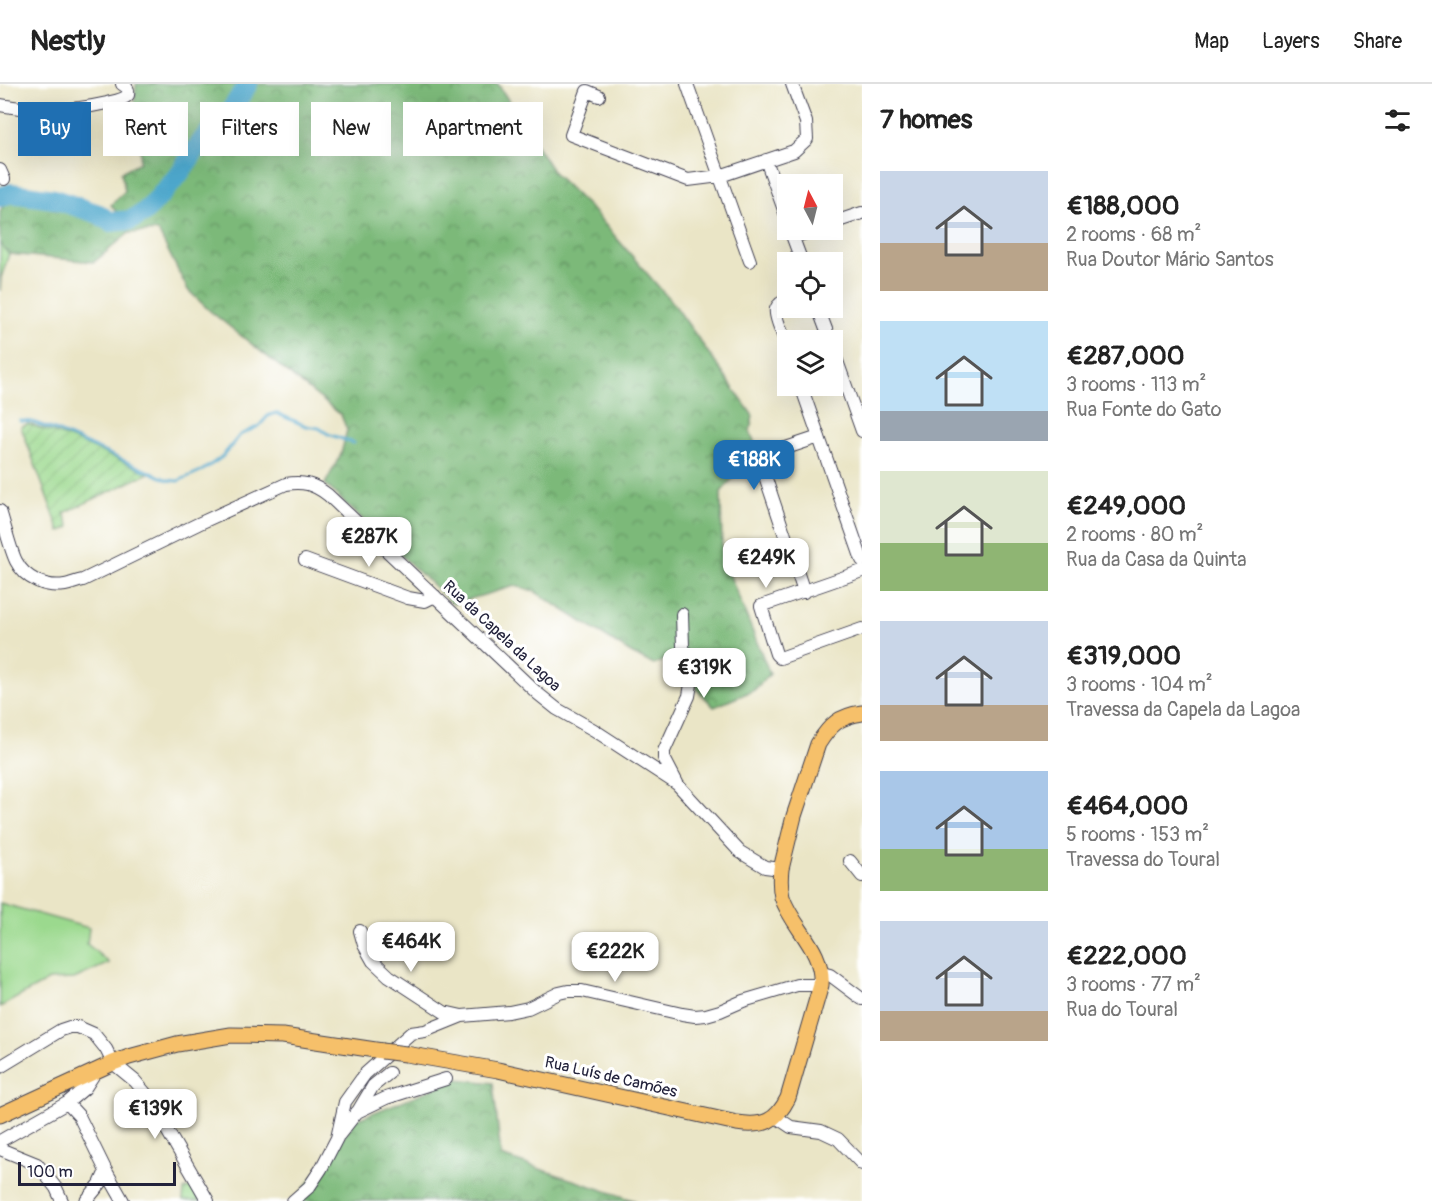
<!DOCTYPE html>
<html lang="en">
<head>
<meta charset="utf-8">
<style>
  :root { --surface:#fff; --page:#f2f2f2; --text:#222; --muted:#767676; --line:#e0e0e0; --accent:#1f6fb2 }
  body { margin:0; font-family:Pangolin,sans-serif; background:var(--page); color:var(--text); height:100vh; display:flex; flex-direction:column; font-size:22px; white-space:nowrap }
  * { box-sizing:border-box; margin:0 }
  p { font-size:20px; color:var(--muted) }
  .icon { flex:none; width:33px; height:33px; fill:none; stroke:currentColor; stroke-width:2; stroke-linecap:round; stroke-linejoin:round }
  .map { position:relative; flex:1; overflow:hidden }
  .side { display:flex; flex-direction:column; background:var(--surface); width:570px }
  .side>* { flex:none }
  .hud { position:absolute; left:18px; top:18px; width:570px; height:54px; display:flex; gap:12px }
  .needle { width:39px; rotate:353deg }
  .tools { position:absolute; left:777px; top:90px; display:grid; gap:12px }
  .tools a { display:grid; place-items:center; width:66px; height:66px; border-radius:0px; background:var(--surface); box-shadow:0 6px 24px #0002; font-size:30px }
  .scale { position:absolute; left:18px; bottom:15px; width:158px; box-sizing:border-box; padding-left:6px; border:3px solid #22223b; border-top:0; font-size:16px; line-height:21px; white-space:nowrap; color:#22223b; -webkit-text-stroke:4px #fff; paint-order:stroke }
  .price { position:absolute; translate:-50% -51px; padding:0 14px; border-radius:12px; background:#fff; color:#222; font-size:20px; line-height:39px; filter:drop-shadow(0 2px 3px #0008) }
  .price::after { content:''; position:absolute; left:50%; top:36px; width:18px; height:14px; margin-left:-9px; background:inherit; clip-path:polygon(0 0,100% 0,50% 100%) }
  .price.selected { background:var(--accent); color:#fff }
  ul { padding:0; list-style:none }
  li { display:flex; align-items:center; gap:18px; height:150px; padding:0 18px }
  li span { display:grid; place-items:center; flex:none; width:168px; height:120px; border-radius:0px; color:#555 }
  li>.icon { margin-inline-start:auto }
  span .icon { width:72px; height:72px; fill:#fffc; stroke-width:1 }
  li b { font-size:26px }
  h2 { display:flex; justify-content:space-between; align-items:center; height:72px; padding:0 18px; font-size:26px }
  .pill { padding:0 21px; border-radius:0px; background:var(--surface); box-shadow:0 6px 24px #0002; font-size:21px; line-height:54px }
  .pill.selected { background:var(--accent); color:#fff }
  header { display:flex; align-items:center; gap:36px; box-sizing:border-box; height:84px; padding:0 30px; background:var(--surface); border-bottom:2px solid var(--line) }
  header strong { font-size:28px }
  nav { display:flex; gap:33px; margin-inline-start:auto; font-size:21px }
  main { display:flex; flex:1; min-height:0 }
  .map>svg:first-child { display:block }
  .grass { fill:#9bd98e; stroke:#5e7e64; stroke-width:1.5 }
  .forest { fill:url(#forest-crowns); stroke:#4f6e5a; stroke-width:1.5 }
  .garden { fill:url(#garden-furrows); stroke:#5e7e64; stroke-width:1.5 }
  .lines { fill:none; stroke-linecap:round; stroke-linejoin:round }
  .stream { stroke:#4ea7cc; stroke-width:3 }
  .river { stroke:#4ea7cc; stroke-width:20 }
  .minor-casing { stroke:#403f50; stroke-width:14 }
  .major-casing { stroke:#403f50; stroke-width:17 }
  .minor { stroke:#fff; stroke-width:12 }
  .major { stroke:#f6c06b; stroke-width:15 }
  .major-bridge-casing { stroke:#403f50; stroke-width:17; stroke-linecap:butt }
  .major-bridge { stroke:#f6c06b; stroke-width:15 }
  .labels { text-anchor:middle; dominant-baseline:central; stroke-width:6; stroke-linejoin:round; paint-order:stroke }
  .street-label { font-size:16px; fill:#22223b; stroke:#fff }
</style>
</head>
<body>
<header>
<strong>Nestly</strong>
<nav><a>Map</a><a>Layers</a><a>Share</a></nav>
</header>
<main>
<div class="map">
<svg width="862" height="1117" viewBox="0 0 862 1117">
  <defs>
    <pattern id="forest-crowns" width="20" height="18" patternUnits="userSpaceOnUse" patternTransform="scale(1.5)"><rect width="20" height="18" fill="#7cb979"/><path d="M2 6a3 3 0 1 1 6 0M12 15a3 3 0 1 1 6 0" fill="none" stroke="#659664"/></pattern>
    <pattern id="garden-furrows" width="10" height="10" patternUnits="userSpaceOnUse" patternTransform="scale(1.5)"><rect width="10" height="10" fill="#9bd98e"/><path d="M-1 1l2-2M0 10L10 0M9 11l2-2" fill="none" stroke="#85ba7b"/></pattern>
  </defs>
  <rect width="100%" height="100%" fill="#fff"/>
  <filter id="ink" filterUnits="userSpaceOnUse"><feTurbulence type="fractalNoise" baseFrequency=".0167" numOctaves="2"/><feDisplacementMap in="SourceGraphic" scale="12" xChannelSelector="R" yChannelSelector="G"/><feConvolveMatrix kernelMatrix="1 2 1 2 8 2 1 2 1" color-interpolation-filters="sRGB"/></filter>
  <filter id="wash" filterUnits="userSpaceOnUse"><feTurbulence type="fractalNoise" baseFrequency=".008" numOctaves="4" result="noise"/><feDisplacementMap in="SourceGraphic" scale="24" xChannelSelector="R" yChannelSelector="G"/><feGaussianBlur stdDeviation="1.35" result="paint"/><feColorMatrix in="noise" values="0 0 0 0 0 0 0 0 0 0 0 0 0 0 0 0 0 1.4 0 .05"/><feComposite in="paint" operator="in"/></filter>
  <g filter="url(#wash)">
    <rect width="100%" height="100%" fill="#eae5c6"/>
    <path class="grass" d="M0,160L9,170L1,194L0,207Z
      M0,819L89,844L87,860L109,879L74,895L49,896L0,923Z
      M191,1103L201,1117H183L184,1106Z"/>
    <path class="forest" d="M136,0H240L231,17L209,44L198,52L177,85L155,109L144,126L121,134L111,121L125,107L121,88L140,78C142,63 138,66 135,54C131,37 135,18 136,0Z
      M250,0H498L554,89L595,129L676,223L753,332L750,347L757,365L760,367L749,384L743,382L721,408L722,472L770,590L754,606L714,623L697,605L684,568L654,581L631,569L534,507L515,502L453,520L325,400L341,370L347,346L341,331L210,227L188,206L158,147L129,149L94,178L9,170L0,160V127L11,110C44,115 82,119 110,140L131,138L143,131L153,122L180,91L205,55L230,30Z
      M457,995L493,999L501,1072L636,1117H295L355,1036Z"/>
    <path class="garden" d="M28,340L70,354L149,389L64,429L70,443L60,448L21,343Z"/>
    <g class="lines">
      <path class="stream" d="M20,337L32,338L57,347L168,396L178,397L203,386L222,373L240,351L259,342L268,332L276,329L306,342L319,344L328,350L354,359"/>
      <path class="river" d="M0,113L11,109L54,115L99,130L110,138L131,136L142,130L152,121L179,90L204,54L229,29L248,0"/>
    </g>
  </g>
  <g filter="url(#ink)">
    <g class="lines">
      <defs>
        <path id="minor" d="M687,0L750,177
          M599,12L587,7L571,51L688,96L720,92L794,67L807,55L806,38L792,0
          M0,21C40,28 67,28 107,19C114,17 122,17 128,11C129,5 127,3 122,0
          M766,76L788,137
          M0,86L4,95
          M832,139L862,129
          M790,146L802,178
          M793,153L815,146
          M788,216C783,217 778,220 776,225C774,233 785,255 788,263
          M818,224L830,256
          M832,263L862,347
          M801,302L862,476
          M0,427C5,442 10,465 16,477C25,495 46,504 65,501C71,500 77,497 83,496L198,440L286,400C303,397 314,400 328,411L537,609L557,625L594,646L677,700L740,768L765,783L781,785
          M305,476L408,514L425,517L435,512
          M862,487L761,522L776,570L780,574L862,545
          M804,508L763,386V378L771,369L819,353
          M677,699L664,674V667L689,612L691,600L683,562L682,530
          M850,777L862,792
          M360,847L364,861L373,877L389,892L444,928L462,932
          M822,889L830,891L862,915
          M0,983L61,946L70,943H78L94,950L106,965L113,979L135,997L146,1010L208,1117
          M67,1019L79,1032L106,1087L123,1117
          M358,1027L373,1002L389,989
          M776,1033L791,1043L821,1047L838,1055L862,1080
          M339,1051L357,1028L386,1014L446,995
          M0,1057L67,1019L85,1004L96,987
          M0,1065L37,1080L56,1104L62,1117
          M86,1117L100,1100L106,1087
          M293,1117L309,1103L321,1085L337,1054L345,1018L365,990L411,949L425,947L462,932L509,928L528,924L559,909L568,907H582L682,930L695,932L706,931L720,927L743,917L797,901H821"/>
        <path id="major" d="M406,970L498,986L737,1039C763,1043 776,1038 788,1014L821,901C824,865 792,844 782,813C780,804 780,794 781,785L794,732L818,660C830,641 839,632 862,629
          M0,1031L113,979L129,973L177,960L231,951L283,952L382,967"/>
      </defs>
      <use href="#minor" class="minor-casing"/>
      <use href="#major" class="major-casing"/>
      <use href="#minor" class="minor"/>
      <use href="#major" class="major"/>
      <defs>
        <path id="major-bridge" d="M382,967L406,970"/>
      </defs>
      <use href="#major-bridge" class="major-bridge-casing"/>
      <use href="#major-bridge" class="major-bridge"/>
    </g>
  </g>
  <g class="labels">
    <g class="street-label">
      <text transform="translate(502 552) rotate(43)">Rua da Capela da Lagoa</text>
      <text transform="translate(611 993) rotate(13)">Rua Luís de Camões</text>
    </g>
  </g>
</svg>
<div class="tools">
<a><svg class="needle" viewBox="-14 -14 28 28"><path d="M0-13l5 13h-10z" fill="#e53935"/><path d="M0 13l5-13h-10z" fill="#767676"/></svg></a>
<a><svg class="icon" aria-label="locate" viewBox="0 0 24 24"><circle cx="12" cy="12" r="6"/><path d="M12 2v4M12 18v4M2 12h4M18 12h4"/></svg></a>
<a><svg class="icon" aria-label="layers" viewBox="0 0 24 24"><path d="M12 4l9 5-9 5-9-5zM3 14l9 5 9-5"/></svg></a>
</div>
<div class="scale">100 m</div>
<b class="price selected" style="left:754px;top:407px">€188K</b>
<b class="price" style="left:369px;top:484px">€287K</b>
<b class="price" style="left:766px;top:505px">€249K</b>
<b class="price" style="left:704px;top:615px">€319K</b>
<b class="price" style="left:411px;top:889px">€464K</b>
<b class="price" style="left:615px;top:899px">€222K</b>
<b class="price" style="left:155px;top:1056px">€139K</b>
<div class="hud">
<a class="pill selected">Buy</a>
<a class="pill">Rent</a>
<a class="pill">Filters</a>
<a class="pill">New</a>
<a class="pill">Apartment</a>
</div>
</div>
<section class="side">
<h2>7 homes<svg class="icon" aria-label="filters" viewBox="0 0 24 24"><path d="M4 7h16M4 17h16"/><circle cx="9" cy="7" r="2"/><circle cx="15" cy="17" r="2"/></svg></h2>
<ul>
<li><span style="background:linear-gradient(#c9d6e8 60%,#b9a48a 0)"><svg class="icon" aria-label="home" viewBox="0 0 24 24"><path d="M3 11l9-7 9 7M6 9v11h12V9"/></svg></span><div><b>€188,000</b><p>2 rooms · 68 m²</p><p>Rua Doutor Mário Santos</p></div></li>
<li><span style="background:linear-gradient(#bfe0f5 75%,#9aa5b1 0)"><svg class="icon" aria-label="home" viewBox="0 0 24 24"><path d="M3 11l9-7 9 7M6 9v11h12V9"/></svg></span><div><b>€287,000</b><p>3 rooms · 113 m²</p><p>Rua Fonte do Gato</p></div></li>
<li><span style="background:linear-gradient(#dfe7d0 60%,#8fb573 0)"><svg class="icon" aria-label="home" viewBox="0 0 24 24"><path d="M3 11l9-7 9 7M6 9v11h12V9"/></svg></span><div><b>€249,000</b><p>2 rooms · 80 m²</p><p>Rua da Casa da Quinta</p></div></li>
<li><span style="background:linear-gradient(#c9d6e8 70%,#b9a48a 0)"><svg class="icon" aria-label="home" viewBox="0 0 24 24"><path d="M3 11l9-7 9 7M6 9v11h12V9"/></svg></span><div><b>€319,000</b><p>3 rooms · 104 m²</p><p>Travessa da Capela da Lagoa</p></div></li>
<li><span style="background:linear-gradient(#a9c7e8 65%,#8fb573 0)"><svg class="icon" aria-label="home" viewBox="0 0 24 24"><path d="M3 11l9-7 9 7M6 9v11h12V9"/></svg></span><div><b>€464,000</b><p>5 rooms · 153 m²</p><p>Travessa do Toural</p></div></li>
<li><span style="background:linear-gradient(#c9d6e8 75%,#b9a48a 0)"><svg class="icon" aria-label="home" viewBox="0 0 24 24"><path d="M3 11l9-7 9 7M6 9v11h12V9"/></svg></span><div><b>€222,000</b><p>3 rooms · 77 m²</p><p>Rua do Toural</p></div></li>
</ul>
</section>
</main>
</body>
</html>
